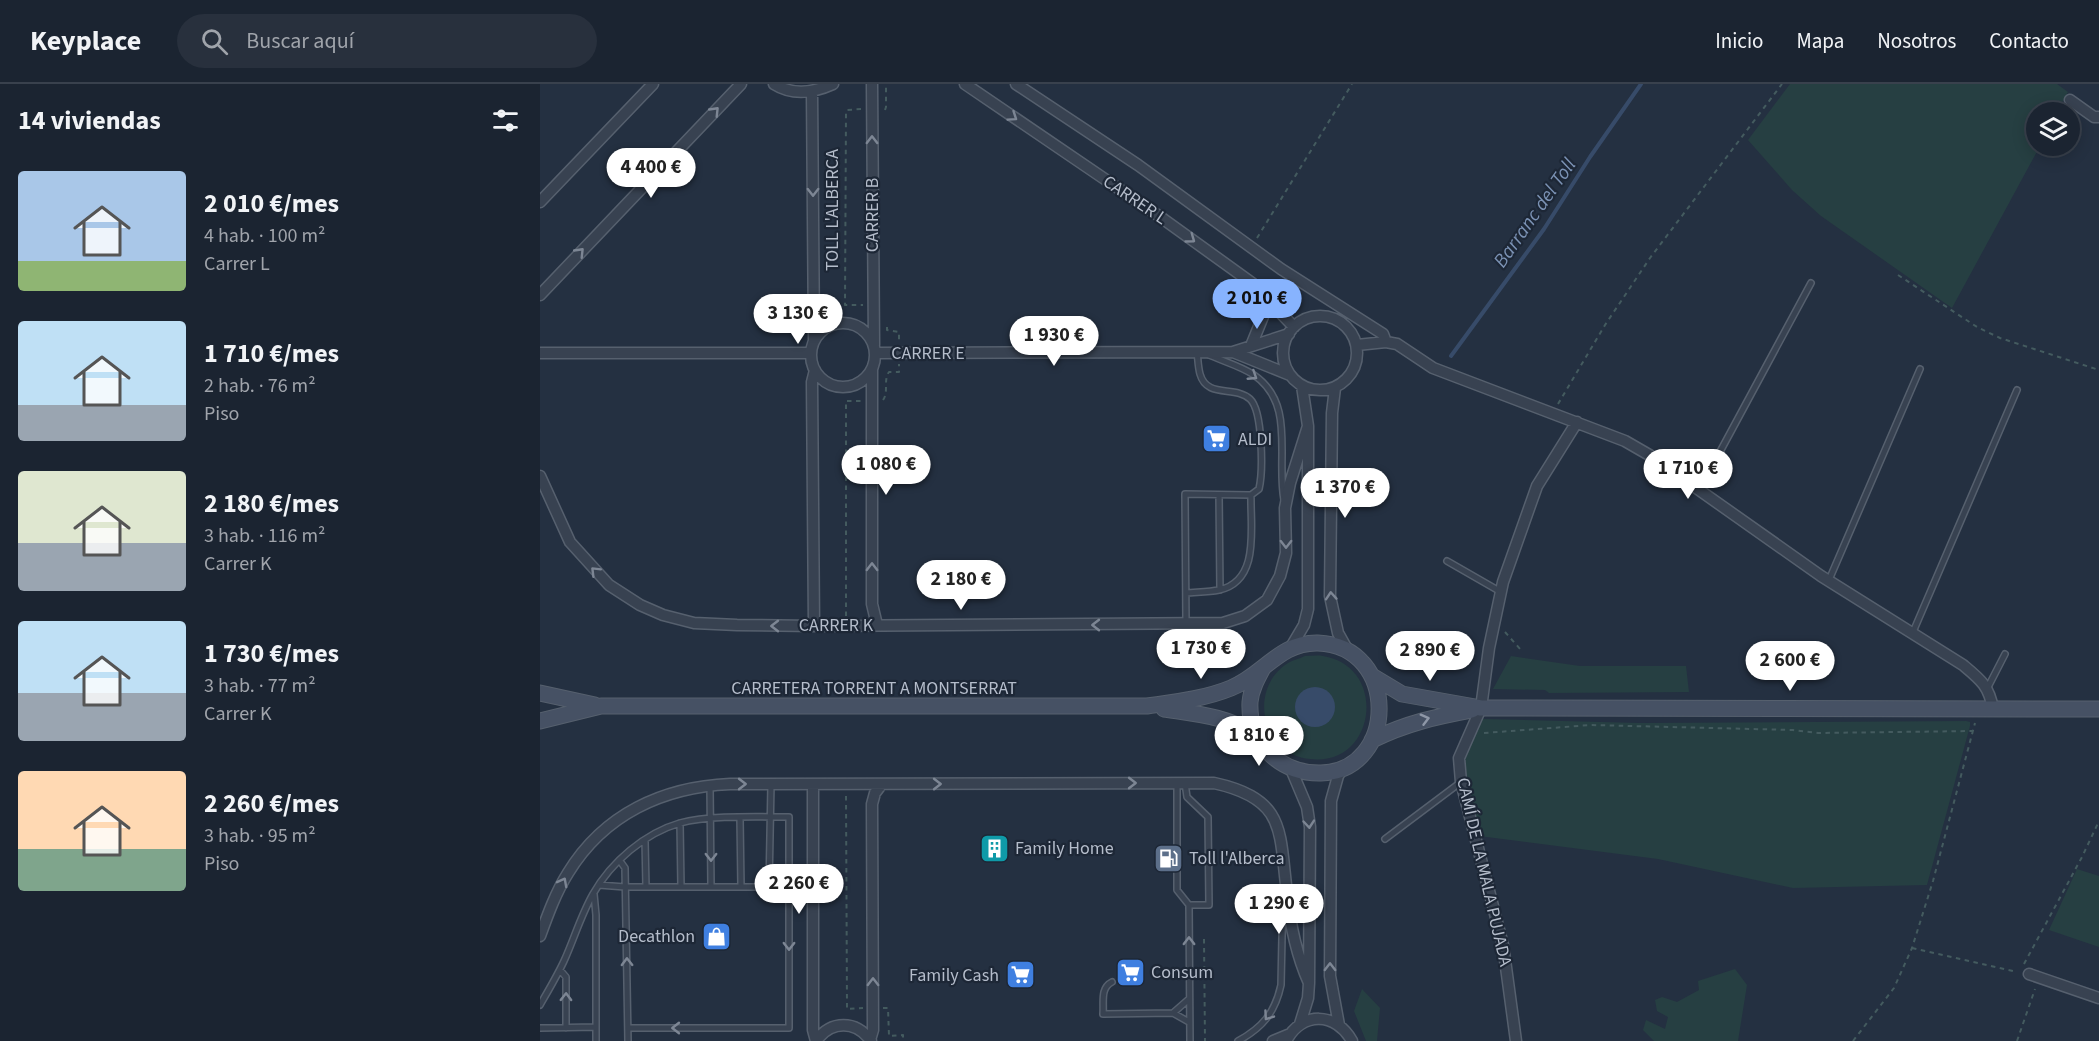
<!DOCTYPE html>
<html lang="es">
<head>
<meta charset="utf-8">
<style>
  :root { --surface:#1b2431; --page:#28303d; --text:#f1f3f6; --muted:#a0a4ab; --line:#39414d; --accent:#87b3fe }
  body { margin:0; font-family:"Source Sans 3",sans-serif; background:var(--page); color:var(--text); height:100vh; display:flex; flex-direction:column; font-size:22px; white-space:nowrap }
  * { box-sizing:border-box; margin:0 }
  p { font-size:20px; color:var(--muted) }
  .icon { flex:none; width:33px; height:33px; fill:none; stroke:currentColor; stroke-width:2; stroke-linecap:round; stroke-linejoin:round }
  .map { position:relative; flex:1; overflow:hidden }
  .details { display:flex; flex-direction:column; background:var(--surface); width:540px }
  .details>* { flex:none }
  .fabs { position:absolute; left:1486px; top:18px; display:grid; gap:12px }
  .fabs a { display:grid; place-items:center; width:54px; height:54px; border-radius:50%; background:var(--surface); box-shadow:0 3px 15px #0003,0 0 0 2px var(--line); font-size:30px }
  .price { position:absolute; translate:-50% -51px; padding:0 14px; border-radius:21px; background:#fff; color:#222; font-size:20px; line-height:39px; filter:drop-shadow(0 2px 3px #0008) }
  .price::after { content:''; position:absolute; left:50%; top:36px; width:18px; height:14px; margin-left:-9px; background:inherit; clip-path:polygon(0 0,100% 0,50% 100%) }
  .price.selected { background:var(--accent); color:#111 }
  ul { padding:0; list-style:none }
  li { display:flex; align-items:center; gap:18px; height:150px; padding:0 18px }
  li span { display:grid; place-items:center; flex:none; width:168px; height:120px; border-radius:6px; color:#555 }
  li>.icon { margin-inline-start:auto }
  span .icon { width:72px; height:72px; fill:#fffc; stroke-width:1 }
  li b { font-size:26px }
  h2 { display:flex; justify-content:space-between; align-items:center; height:72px; padding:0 18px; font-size:26px }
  header { display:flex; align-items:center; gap:36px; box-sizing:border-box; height:84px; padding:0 30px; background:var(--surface); border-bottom:2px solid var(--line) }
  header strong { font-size:28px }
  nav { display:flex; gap:33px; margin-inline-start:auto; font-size:21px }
  .search { width:420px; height:54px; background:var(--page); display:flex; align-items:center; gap:15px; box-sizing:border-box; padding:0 21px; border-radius:33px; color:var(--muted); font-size:22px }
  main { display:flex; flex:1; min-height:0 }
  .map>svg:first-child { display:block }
  .green { fill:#263f42 }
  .water { fill:#374b69 }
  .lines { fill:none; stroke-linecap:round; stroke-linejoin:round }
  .stream { stroke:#374b69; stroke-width:4 }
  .lane-casing { stroke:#56606e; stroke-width:8 }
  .street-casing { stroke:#56606e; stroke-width:13 }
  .secondary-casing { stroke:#56606e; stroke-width:17 }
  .path { stroke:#445b5f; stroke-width:2; stroke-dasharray:4.5 4.5; stroke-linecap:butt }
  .lane { stroke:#384251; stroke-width:5 }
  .street { stroke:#384251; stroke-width:10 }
  .secondary { stroke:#465164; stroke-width:15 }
  .oneway { stroke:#7d8694 }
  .oneway2 { stroke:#8e97a7 }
  .labels { text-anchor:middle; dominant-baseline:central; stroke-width:4.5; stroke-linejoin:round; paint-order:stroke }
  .street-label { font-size:18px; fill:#b5bdcb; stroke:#1d2736 }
  .poi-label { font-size:18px; fill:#b5bdcb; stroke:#1d2736; text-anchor:start }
  .water-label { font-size:20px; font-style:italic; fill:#7b92b4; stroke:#1d2736 }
</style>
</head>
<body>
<header>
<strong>Keyplace</strong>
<div class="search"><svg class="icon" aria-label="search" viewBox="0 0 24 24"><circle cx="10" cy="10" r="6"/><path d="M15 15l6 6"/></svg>Buscar aquí</div>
<nav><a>Inicio</a><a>Mapa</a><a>Nosotros</a><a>Contacto</a></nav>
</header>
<main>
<section class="details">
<h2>14 viviendas<svg class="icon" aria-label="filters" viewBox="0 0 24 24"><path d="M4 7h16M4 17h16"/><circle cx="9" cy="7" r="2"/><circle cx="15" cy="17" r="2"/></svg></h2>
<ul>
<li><span style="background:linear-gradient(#a9c7e8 75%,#8fb573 0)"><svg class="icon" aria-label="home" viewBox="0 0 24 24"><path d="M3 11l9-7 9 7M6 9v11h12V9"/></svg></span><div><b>2 010 €/mes</b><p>4 hab. · 100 m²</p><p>Carrer L</p></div></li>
<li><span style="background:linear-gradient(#bfe0f5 70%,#9aa5b1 0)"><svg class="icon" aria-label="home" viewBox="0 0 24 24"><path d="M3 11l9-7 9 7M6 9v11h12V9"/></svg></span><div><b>1 710 €/mes</b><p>2 hab. · 76 m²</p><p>Piso</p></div></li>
<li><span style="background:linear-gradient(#dfe7d0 60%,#9aa5b1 0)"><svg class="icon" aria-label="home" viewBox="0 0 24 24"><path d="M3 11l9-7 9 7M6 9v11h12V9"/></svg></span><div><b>2 180 €/mes</b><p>3 hab. · 116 m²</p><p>Carrer K</p></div></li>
<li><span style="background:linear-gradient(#bfe0f5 60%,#9aa5b1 0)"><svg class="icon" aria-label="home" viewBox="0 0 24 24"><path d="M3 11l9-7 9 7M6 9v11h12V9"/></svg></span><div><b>1 730 €/mes</b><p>3 hab. · 77 m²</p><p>Carrer K</p></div></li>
<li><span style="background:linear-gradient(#ffd9b3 65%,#7fa58c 0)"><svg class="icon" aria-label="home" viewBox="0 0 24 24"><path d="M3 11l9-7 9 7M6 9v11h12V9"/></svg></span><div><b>2 260 €/mes</b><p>3 hab. · 95 m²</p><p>Piso</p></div></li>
</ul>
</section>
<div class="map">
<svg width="1559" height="957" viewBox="0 0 1559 957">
  <rect width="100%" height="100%" fill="#243041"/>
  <path class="green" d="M1250,0H1517L1528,8L1517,28H1497V62H1500L1412,224L1281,132L1252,106L1208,56Z
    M765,572C771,572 778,571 783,572C849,583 836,683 770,675C759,674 749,670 741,662C717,639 718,598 748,579C753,576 759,575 765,572Z
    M971,572L1040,582H1146L1149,608L1009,609L1005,606L953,605Z
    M943,635L1100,639L1426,637L1430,638V642L1387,801L1253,804L1118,775L939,752L922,688L926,668L937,641Z
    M1537,785L1559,792V863L1509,846Z
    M1195,885L1207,901L1198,957H1114L1103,946L1106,936L1125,945L1128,933L1117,927L1115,916L1122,913L1137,918L1159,906L1158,897Z
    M822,905L840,924L837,957H826L814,927Z"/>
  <path class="water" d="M755 623a20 20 0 1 1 40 0a20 20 0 1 1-40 0Z"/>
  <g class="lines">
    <path class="stream" d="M911,272L1004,145L1050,73L1101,0"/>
    <defs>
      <path id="lane" d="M657,267C658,275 658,283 660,290C667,315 695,301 710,315C723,327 723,388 719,405L711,411
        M667,270C682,277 701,282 714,291C756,320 736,373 744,416
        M1157,405L1168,390L1271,199
        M679,411L680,506
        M907,477L961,508
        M1289,496L1380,285
        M646,509C657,508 669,508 679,506C721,497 710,442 711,411L645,410L646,539
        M1373,548L1477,306
        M1447,605L1465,570
        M637,699V806L649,821L650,957
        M645,699L647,713L668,733L669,821H649
        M170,702L171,803
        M200,734L201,803
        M140,739L141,803
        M845,755L921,698
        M105,756L106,803
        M80,777L85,784L88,957
        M59,801L85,803H249
        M229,803L231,700
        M54,810L56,831V957
        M20,886L26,893V944
        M572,898C560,904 564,918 563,930L633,929L649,938
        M0,921C8,907 17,892 24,877C34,855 41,831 53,810C71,778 105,749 140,739C170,731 217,733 249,733V944H88
        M633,929L649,915
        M0,944L56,943
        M698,957C722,944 735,929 741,901L743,804"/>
      <path id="street" d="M234,0C253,12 273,9 293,0
        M332,0L334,261
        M425,0L619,132L712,199L754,243
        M476,0L598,81L741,185L843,250L846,258
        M272,8L274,256
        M1530,16L1554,33H1559
        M0,118L113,0
        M0,211L201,0
        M743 269a37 37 0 1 1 74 0a37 37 0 1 1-74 0Z
        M271 271a32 32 0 1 1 64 0a32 32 0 1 1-64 0Z
        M817,261L846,258L857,260L893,284L1085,357L1111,372L1281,492L1423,581C1441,596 1449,602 1453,625
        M711,262L724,230L727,214
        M693,268L750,291
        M0,269H271
        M335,269L693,268L749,250
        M332,285V520L337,541
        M795,304L792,329L790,512L798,549L808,567
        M0,392L30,458L69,501L100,521L123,531L154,539L197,541L274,542L683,539L705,532L727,516L740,492L746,469L745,424L750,399L768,342
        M274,542L272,298L275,286
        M751,563L764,541L768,525V342L762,302
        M751,685L767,723L770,743L769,899L768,914L760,940
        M273,700V946L276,957
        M0,852C8,830 16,808 28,789C64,730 123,703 190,700L674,699C747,715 739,748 747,809C750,840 756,870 769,899
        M1489,890L1559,914
        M799,941L790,892L791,717L798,692L803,683
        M330,956L333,946L332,720L335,709L341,701
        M276,957C291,936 316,936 331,957
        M733,957L750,950
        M746,957C762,927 796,928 812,957
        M976,957L963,861L921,698L919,674L941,624L949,564L963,498L997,402L1037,338"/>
      <path id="secondary" d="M832,592L862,610L941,624L1559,625
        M0,609L55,621
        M624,625C657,630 687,632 716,651
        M0,637L61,622H607C635,618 664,615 691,604C724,591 739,558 778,559C860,562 858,687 781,689C741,690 708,660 710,618C711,606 717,595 723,584
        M832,656C867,639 895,633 932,626"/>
    </defs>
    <use href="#lane" class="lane-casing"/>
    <use href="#street" class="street-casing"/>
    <use href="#secondary" class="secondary-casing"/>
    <path class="path" d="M321,25L307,26L306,28L305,221H323
      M345,26L346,23V0
      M717,154L812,0
      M1358,191L1437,243L1460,254L1559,286
      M347,243V246L359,248V256
      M343,316C349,308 343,296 349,288H359V280
      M1018,320L1065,241L1110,174L1242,0
      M306,532V317H322
      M965,548L981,566
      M944,649L1051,641L1253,646L1278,649L1433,647
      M306,712L307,925L323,924
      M664,855L665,957
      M1372,864L1477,888
      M1484,880L1542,773L1559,737
      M343,924H348L349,952L363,951V957
      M1313,957L1354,904L1372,864L1393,797L1435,639
      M1477,957L1495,905"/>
    <use href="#lane" class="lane"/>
    <use href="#street" class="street"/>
    <use href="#secondary" class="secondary"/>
  </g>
  <defs><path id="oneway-chevron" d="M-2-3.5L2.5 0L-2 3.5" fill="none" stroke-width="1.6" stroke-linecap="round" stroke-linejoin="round" transform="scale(1.5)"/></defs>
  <g class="oneway">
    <use href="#oneway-chevron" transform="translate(175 27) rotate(-46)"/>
    <use href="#oneway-chevron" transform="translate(473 33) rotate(34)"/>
    <use href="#oneway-chevron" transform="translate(332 56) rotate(-90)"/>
    <use href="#oneway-chevron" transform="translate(273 108) rotate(90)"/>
    <use href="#oneway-chevron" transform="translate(651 155) rotate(36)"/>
    <use href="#oneway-chevron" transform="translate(40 168) rotate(-46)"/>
    <use href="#oneway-chevron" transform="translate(713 292) rotate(33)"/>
    <use href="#oneway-chevron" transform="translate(746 460) rotate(90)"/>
    <use href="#oneway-chevron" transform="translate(332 483) rotate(-90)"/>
    <use href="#oneway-chevron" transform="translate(55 487) rotate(-135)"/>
    <use href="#oneway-chevron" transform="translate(791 512) rotate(-94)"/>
    <use href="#oneway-chevron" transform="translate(556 541) rotate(180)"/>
    <use href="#oneway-chevron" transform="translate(235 542) rotate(-180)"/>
    <use href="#oneway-chevron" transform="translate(592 699)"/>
    <use href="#oneway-chevron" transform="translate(202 700)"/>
    <use href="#oneway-chevron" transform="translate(397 700)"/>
    <use href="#oneway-chevron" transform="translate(769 740) rotate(85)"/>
    <use href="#oneway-chevron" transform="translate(171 773) rotate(90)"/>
    <use href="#oneway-chevron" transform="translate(23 798) rotate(-62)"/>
    <use href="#oneway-chevron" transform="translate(649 857) rotate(-90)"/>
    <use href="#oneway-chevron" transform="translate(249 862) rotate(90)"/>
    <use href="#oneway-chevron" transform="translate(87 878) rotate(-91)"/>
    <use href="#oneway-chevron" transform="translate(790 883) rotate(-90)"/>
    <use href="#oneway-chevron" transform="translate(333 898) rotate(-90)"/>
    <use href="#oneway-chevron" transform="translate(26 913) rotate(-89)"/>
    <use href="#oneway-chevron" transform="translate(728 932) rotate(125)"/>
    <use href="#oneway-chevron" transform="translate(136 944) rotate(180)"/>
  </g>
  <use class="oneway2" href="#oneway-chevron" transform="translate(885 635) rotate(-15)"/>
  <defs>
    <symbol id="supermarket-square" viewBox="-11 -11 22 22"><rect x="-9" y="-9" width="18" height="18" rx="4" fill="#3f7fe0" stroke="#1d2736"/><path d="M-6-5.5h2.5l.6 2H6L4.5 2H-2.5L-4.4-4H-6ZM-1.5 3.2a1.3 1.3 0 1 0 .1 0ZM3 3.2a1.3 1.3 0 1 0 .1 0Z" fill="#fff"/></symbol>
    <symbol id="building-square" viewBox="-11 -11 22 22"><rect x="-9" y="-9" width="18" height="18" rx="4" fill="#0f9aa8" stroke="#1d2736"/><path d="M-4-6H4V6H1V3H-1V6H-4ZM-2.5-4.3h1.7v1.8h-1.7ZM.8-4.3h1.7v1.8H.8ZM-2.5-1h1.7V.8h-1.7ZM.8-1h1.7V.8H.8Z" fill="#fff"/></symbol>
    <symbol id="fuel-square" viewBox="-11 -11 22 22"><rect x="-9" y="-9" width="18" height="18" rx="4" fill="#5c6f8a" stroke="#1d2736"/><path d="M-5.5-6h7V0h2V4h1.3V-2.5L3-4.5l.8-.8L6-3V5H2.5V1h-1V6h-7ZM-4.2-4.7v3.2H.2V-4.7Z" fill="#fff"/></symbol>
    <symbol id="shop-square" viewBox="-11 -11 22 22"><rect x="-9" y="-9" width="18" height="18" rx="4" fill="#3f7fe0" stroke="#1d2736"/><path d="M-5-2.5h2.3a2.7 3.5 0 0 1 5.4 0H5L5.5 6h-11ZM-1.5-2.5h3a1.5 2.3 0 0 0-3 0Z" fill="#fff"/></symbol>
  </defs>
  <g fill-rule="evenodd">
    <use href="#supermarket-square" x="660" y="338" width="33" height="33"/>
    <use href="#building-square" x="438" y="748" width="33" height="33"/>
    <use href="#fuel-square" x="612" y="758" width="33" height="33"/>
    <use href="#shop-square" x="160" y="836" width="33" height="33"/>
    <use href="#supermarket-square" x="574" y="872" width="33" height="33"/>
    <use href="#supermarket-square" x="464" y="874" width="33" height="33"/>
  </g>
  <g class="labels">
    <g class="street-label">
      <text transform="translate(595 116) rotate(34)">CARRER L</text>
      <text transform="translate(292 126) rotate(-90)">TOLL L'ALBERCA</text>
      <text transform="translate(332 131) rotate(-90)">CARRER B</text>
      <text x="388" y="269">CARRER E</text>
      <text x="296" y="541">CARRER K</text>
      <text x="334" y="604">CARRETERA TORRENT A MONTSERRAT</text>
      <text transform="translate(944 788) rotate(77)">CAMÍ DE LA MALA PUJADA</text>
    </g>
    <g class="poi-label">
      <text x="698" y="355">ALDI</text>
      <text x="475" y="764">Family Home</text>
      <text x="649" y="774">Toll l'Alberca</text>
      <text x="155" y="852" text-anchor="end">Decathlon</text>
      <text x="611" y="888">Consum</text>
      <text x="459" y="891" text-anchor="end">Family Cash</text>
    </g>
    <g class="water-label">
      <text transform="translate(995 129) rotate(-55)">Barranc del Toll</text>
    </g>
  </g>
</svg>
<div class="fabs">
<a><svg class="icon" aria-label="layers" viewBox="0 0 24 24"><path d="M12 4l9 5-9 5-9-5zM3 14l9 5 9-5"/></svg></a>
</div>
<b class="price" style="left:111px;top:115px">4 400 €</b>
<b class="price selected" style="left:717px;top:246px">2 010 €</b>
<b class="price" style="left:258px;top:261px">3 130 €</b>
<b class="price" style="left:514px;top:283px">1 930 €</b>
<b class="price" style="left:346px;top:412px">1 080 €</b>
<b class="price" style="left:1148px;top:416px">1 710 €</b>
<b class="price" style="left:805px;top:435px">1 370 €</b>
<b class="price" style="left:421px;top:527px">2 180 €</b>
<b class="price" style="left:661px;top:596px">1 730 €</b>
<b class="price" style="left:890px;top:598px">2 890 €</b>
<b class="price" style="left:1250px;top:608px">2 600 €</b>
<b class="price" style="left:719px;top:683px">1 810 €</b>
<b class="price" style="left:259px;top:831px">2 260 €</b>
<b class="price" style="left:739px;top:851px">1 290 €</b>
</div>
</main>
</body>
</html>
